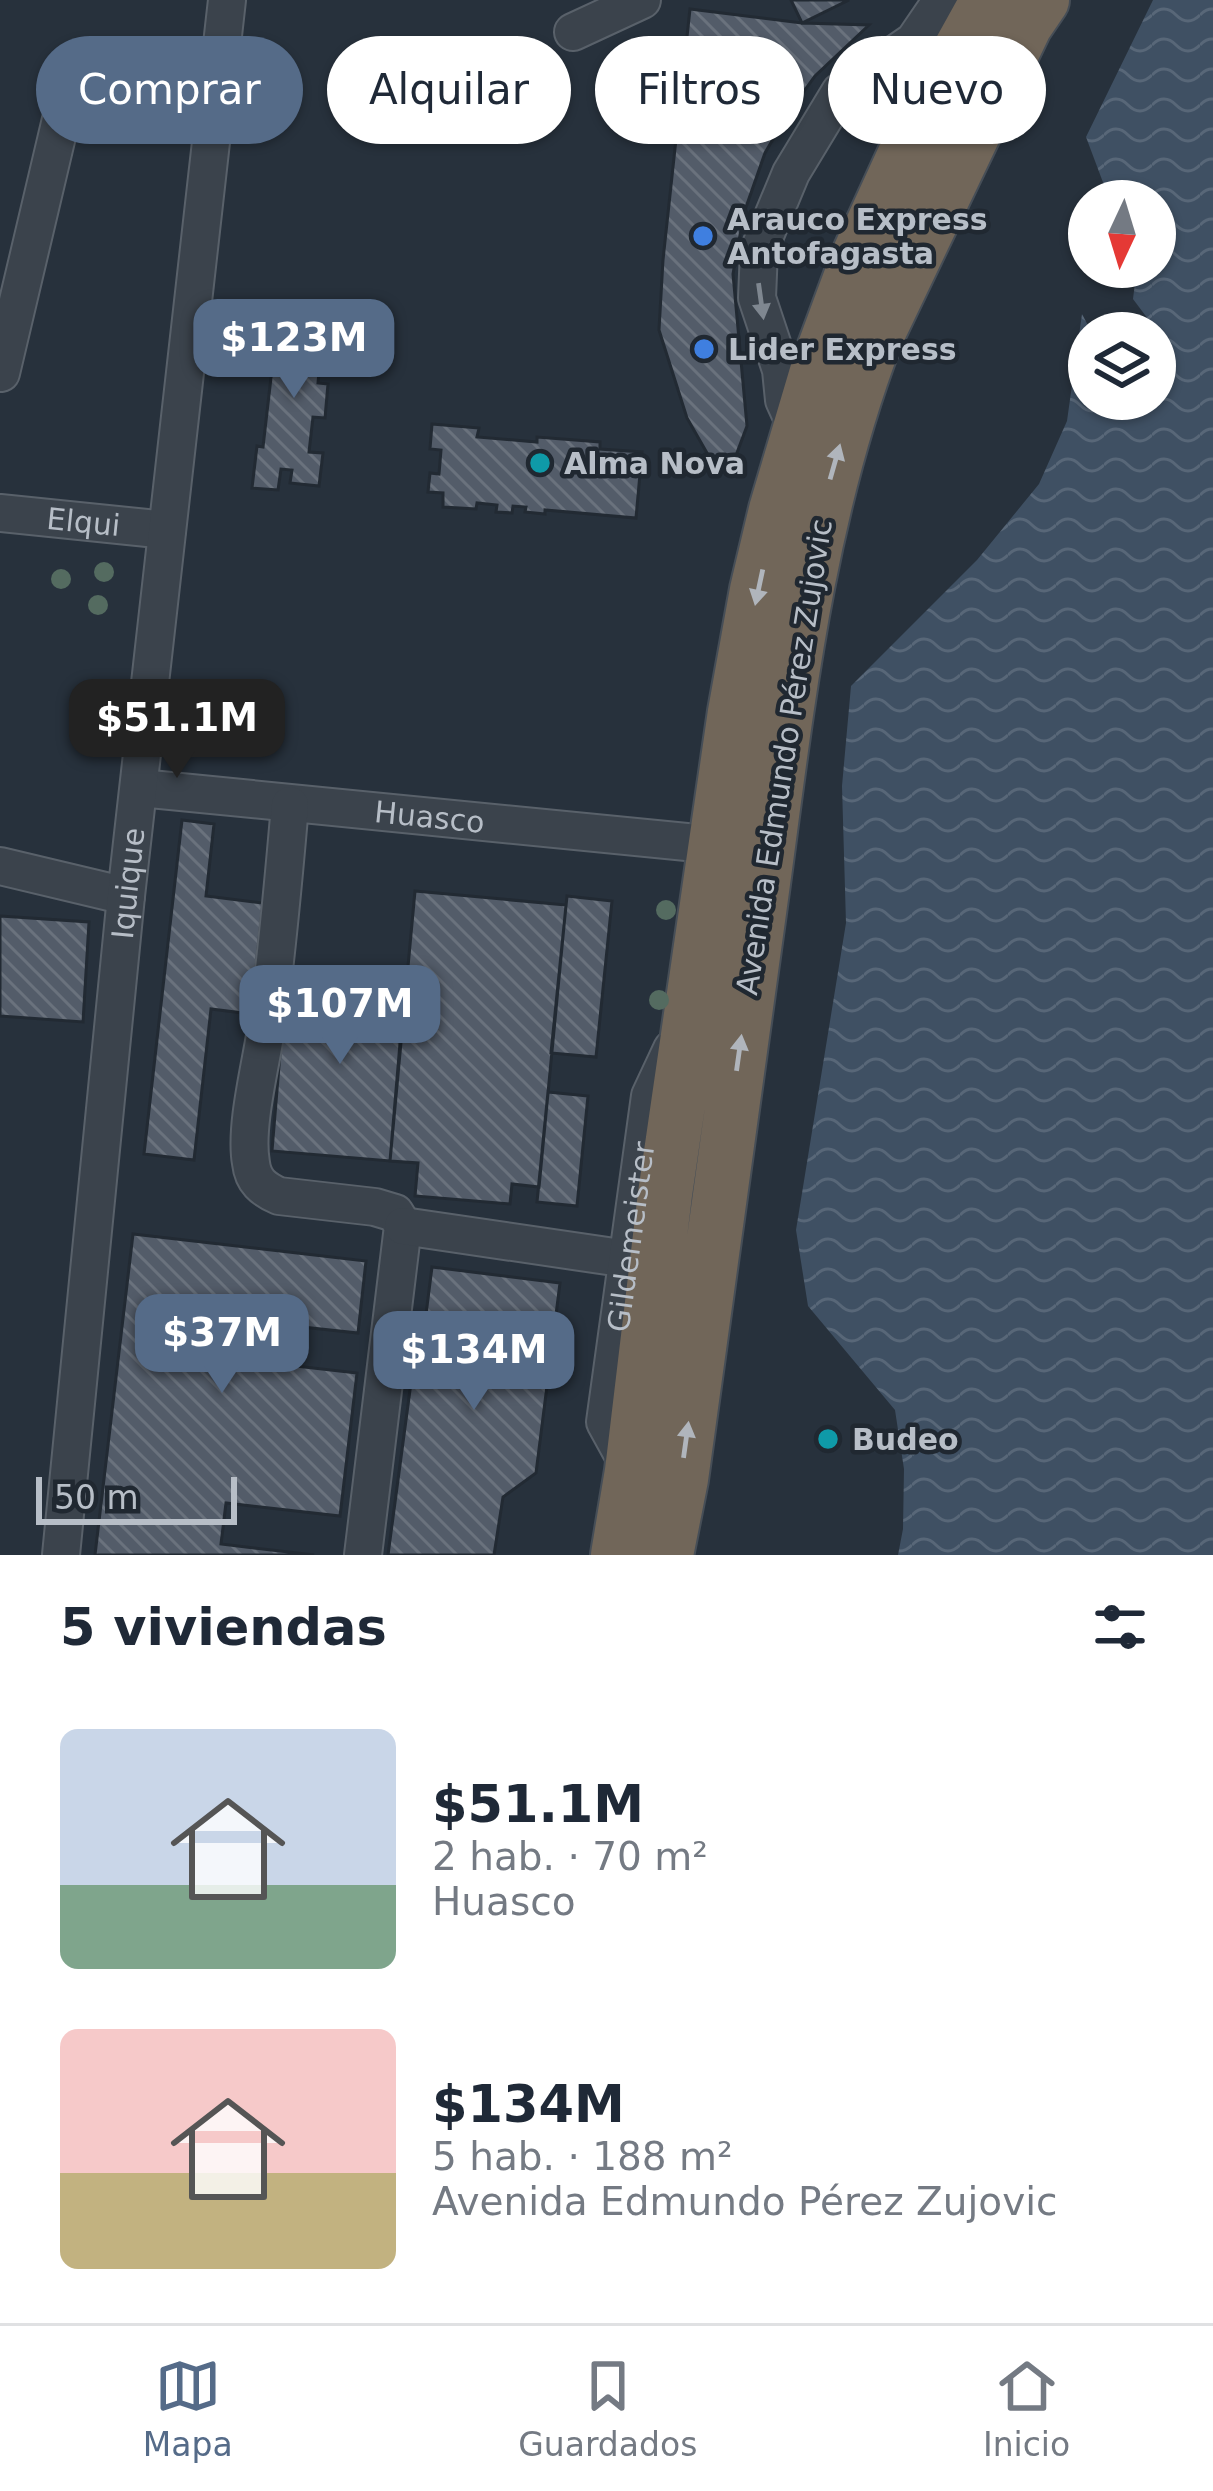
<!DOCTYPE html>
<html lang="es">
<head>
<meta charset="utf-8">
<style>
  :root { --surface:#fff; --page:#f6f6f7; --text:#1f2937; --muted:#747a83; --line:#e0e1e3; --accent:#556b88 }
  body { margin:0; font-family:"DejaVu Sans",sans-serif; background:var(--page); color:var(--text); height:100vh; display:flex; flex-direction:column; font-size:45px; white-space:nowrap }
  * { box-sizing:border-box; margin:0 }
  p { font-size:39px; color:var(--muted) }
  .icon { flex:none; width:66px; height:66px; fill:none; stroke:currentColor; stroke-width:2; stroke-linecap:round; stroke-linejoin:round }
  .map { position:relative; height:1555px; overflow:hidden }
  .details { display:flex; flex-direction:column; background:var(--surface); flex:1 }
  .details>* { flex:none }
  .hud { position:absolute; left:36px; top:36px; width:1143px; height:108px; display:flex; gap:24px }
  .needle { width:78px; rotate:184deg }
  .fabs { position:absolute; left:1068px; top:180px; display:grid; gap:24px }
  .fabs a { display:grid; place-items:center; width:108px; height:108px; border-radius:50%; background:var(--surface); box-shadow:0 3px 9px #0004; font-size:60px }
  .scale { position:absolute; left:36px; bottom:30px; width:201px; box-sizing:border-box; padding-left:12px; border:6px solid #b7bec7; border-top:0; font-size:33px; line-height:42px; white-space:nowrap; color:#b7bec7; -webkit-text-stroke:9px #202831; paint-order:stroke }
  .price { position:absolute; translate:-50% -102px; padding:0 27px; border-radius:24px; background:var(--accent); color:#fff; font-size:39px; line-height:78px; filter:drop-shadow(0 3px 6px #0008) }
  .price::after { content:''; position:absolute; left:50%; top:72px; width:36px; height:27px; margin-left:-18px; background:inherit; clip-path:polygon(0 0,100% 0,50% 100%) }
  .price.selected { background:#222; color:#fff }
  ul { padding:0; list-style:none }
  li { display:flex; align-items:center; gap:36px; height:300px; padding:0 60px }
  li span { display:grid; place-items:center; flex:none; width:336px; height:240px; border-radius:18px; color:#555 }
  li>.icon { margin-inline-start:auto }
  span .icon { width:144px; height:144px; fill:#fffc; stroke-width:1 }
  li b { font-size:51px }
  h2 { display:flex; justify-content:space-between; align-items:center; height:144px; padding:0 60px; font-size:51px }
  .chip { padding:0 42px; border-radius:54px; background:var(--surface); box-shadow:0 3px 9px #0004; font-size:42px; line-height:108px }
  .chip.selected { background:var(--accent); color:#fff }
  .tabs { display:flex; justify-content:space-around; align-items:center; height:168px; border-top:3px solid var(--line); background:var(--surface); font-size:33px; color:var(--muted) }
  .tabs a { display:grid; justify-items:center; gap:6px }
  .tabs .selected { color:var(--accent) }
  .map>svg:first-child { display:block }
  .water { fill:url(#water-waves) }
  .building { fill:url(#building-back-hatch); stroke:#222a33; stroke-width:3 }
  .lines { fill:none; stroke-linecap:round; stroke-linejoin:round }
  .minor-casing { stroke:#59616a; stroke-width:40 }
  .highway-casing { stroke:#464e57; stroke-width:58 }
  .minor { stroke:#3b434c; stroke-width:36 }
  .highway { stroke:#716659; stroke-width:54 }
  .tree { fill:#546b60 }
  .oneway { fill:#7f8790 }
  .oneway2 { fill:#b0b5bc }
  .shop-dot { fill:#3f7fe0; stroke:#202831; stroke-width:4.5 }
  .culture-dot { fill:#0f9aa8; stroke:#202831; stroke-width:4.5 }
  .labels { text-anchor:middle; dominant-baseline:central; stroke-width:9; stroke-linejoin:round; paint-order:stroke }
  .poi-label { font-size:30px; font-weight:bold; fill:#b7bec7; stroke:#202831; text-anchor:start }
  .street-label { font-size:30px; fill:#b7bec7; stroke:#202831 }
</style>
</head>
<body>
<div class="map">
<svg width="1213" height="1555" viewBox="0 0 1213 1555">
  <defs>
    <pattern id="water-waves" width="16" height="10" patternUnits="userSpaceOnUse" patternTransform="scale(3)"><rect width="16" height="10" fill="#3f5063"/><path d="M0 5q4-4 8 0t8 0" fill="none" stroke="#586778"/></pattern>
    <pattern id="building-back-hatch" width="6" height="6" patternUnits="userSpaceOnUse" patternTransform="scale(3)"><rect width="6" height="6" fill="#535c69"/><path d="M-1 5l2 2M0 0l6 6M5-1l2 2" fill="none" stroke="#6a727d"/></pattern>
  </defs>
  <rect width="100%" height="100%" fill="#27313c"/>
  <path class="water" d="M1153,0H1213V1555H898L903,1529L904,1469L895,1410L808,1306L796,1230L846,923L842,786L851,686L977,560L1039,484L1067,421L1082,314L1092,333H1089V399H1155V351L1163,339L1133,299L1137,267H1155V201H1110L1086,137Z"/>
  <path class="building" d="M791,0H849L802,23Z
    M690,9L802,23L869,25L815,76L787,115L765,153L744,213L733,274L747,426L729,474L711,460L687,418L659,330L663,260Z
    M276,303L301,306L299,324L341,328L339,352L321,349L318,383L328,384L325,418L313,417L309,452L323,453L319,486L290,483L292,470L281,469L278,490L252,488L257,446L263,447L275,343L272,342Z
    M432,424L479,428L477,437L537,442V437L600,442V449L642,452L636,518L545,510V514L525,512L526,507L513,506L512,513L496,512L497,505L477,503L476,509L443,507V493L428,492L430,473L439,474L441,450L430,449Z
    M182,820L214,824L206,896L263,903L251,1014L211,1009L194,1160L144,1154Z
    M415,891L566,905L539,1187L512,1184L510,1204L415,1196L418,1163L390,1161Z
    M567,896L612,901L596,1057L551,1053Z
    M0,916L89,922L83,1022L0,1016Z
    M353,968L406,973L390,1161L272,1151L286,981L351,987Z
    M548,1092L588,1096L577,1206L537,1202Z
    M133,1234L366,1261L358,1333L238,1320L234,1359L357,1373L340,1516L226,1503L221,1544L314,1555H95Z
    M432,1267L560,1283L536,1473L503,1497L494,1555H388L412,1375L471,1382L475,1353L422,1346Z"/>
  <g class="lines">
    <defs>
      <g id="minor">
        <path d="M573,32L642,0"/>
        <path d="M1,373L66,98L80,87L97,83L216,96"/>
        <path d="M799,433L784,400L781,370L757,298L759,250L791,173L840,92L914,41L942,0"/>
        <path id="s1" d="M0,513L167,530"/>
        <path id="s2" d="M140,788L717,845"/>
        <path d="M290,805C284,875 278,946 268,1017C263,1057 244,1125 251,1163C253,1181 263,1189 279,1196L375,1207L395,1213L403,1226L363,1555"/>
        <path d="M0,866L126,896"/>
        <path d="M403,1226L628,1259"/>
        <path id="s3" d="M632,1471L605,1422L650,1096L672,1049"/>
        <path id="s4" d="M61,1555L126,896L227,0"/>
      </g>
      <path id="highway" d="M618,1555L632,1471L665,1194L735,712L757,590L776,510L822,355L859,255L918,126L988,0
        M666,1555L681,1479C708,1280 735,1081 763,883C788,697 808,515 875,339L1025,25L1042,0"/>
    </defs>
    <use href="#minor" class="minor-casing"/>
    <use href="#highway" class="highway-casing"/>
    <use href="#minor" class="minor"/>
    <use href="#highway" class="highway"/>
  </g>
  <g class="tree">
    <circle cx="56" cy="64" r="10"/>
    <circle cx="162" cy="113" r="10"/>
    <circle cx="104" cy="572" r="10"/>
    <circle cx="61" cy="579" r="10"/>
    <circle cx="98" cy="605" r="10"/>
    <circle cx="666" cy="910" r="10"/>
    <circle cx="659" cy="1000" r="10"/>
  </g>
  <defs><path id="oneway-solid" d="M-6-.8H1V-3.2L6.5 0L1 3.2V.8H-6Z" transform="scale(3)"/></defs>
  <use class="oneway" href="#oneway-solid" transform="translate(761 301) rotate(82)"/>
  <g class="oneway2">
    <use href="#oneway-solid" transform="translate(835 462) rotate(-74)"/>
    <use href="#oneway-solid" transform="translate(759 587) rotate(102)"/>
    <use href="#oneway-solid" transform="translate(739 1053) rotate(-82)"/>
    <use href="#oneway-solid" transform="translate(686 1440) rotate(-82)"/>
  </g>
  <g class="shop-dot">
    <circle cx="703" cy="236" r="12"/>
    <circle cx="704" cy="349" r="12"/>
  </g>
  <g class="culture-dot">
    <circle cx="540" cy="463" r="12"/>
    <circle cx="828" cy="1439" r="12"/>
  </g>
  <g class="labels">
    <g class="poi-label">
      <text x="727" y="219">Arauco Express<tspan x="727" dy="34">Antofagasta</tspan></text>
      <text x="728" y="349">Lider Express</text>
      <text x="564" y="463">Alma Nova</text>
      <text x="852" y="1439">Budeo</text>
    </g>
    <g class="street-label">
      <text stroke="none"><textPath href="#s1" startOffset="84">Elqui</textPath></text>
      <text transform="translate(784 757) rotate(-81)">Avenida Edmundo Pérez Zujovic</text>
      <text stroke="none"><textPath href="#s2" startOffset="291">Huasco</textPath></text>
      <text stroke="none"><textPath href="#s4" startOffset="675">Iquique</textPath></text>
      <text stroke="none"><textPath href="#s3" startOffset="243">Gildemeister</textPath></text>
    </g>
  </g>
</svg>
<div class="fabs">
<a><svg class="needle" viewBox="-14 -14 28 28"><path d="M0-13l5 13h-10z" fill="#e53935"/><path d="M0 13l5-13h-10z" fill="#747a83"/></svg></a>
<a><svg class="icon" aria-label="layers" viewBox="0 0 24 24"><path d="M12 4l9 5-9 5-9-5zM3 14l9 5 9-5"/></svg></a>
</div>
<div class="scale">50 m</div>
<b class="price" style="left:294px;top:401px">$123M</b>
<b class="price selected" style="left:177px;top:781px">$51.1M</b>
<b class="price" style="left:340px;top:1067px">$107M</b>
<b class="price" style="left:222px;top:1396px">$37M</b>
<b class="price" style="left:474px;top:1413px">$134M</b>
<div class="hud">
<a class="chip selected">Comprar</a>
<a class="chip">Alquilar</a>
<a class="chip">Filtros</a>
<a class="chip">Nuevo</a>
</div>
</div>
<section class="details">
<h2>5 viviendas<svg class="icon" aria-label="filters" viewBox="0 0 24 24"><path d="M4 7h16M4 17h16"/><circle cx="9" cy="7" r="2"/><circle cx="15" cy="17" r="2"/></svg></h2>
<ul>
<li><span style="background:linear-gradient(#c9d6e8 65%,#7fa58c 0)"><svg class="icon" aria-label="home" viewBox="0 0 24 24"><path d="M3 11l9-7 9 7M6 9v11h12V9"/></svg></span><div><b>$51.1M</b><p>2 hab. · 70 m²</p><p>Huasco</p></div></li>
<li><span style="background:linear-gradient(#f6c9c9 60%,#c2b280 0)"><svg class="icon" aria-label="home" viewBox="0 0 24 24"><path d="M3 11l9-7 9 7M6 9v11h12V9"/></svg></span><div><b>$134M</b><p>5 hab. · 188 m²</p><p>Avenida Edmundo Pérez Zujovic</p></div></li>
</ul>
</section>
<nav class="tabs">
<a class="selected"><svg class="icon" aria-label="map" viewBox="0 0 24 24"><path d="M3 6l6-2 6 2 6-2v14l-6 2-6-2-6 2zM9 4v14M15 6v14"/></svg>Mapa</a>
<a><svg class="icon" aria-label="saved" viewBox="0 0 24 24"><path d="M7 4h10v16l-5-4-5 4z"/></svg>Guardados</a>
<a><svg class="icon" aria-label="home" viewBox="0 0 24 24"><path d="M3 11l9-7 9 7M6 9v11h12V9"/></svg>Inicio</a>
</nav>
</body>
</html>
